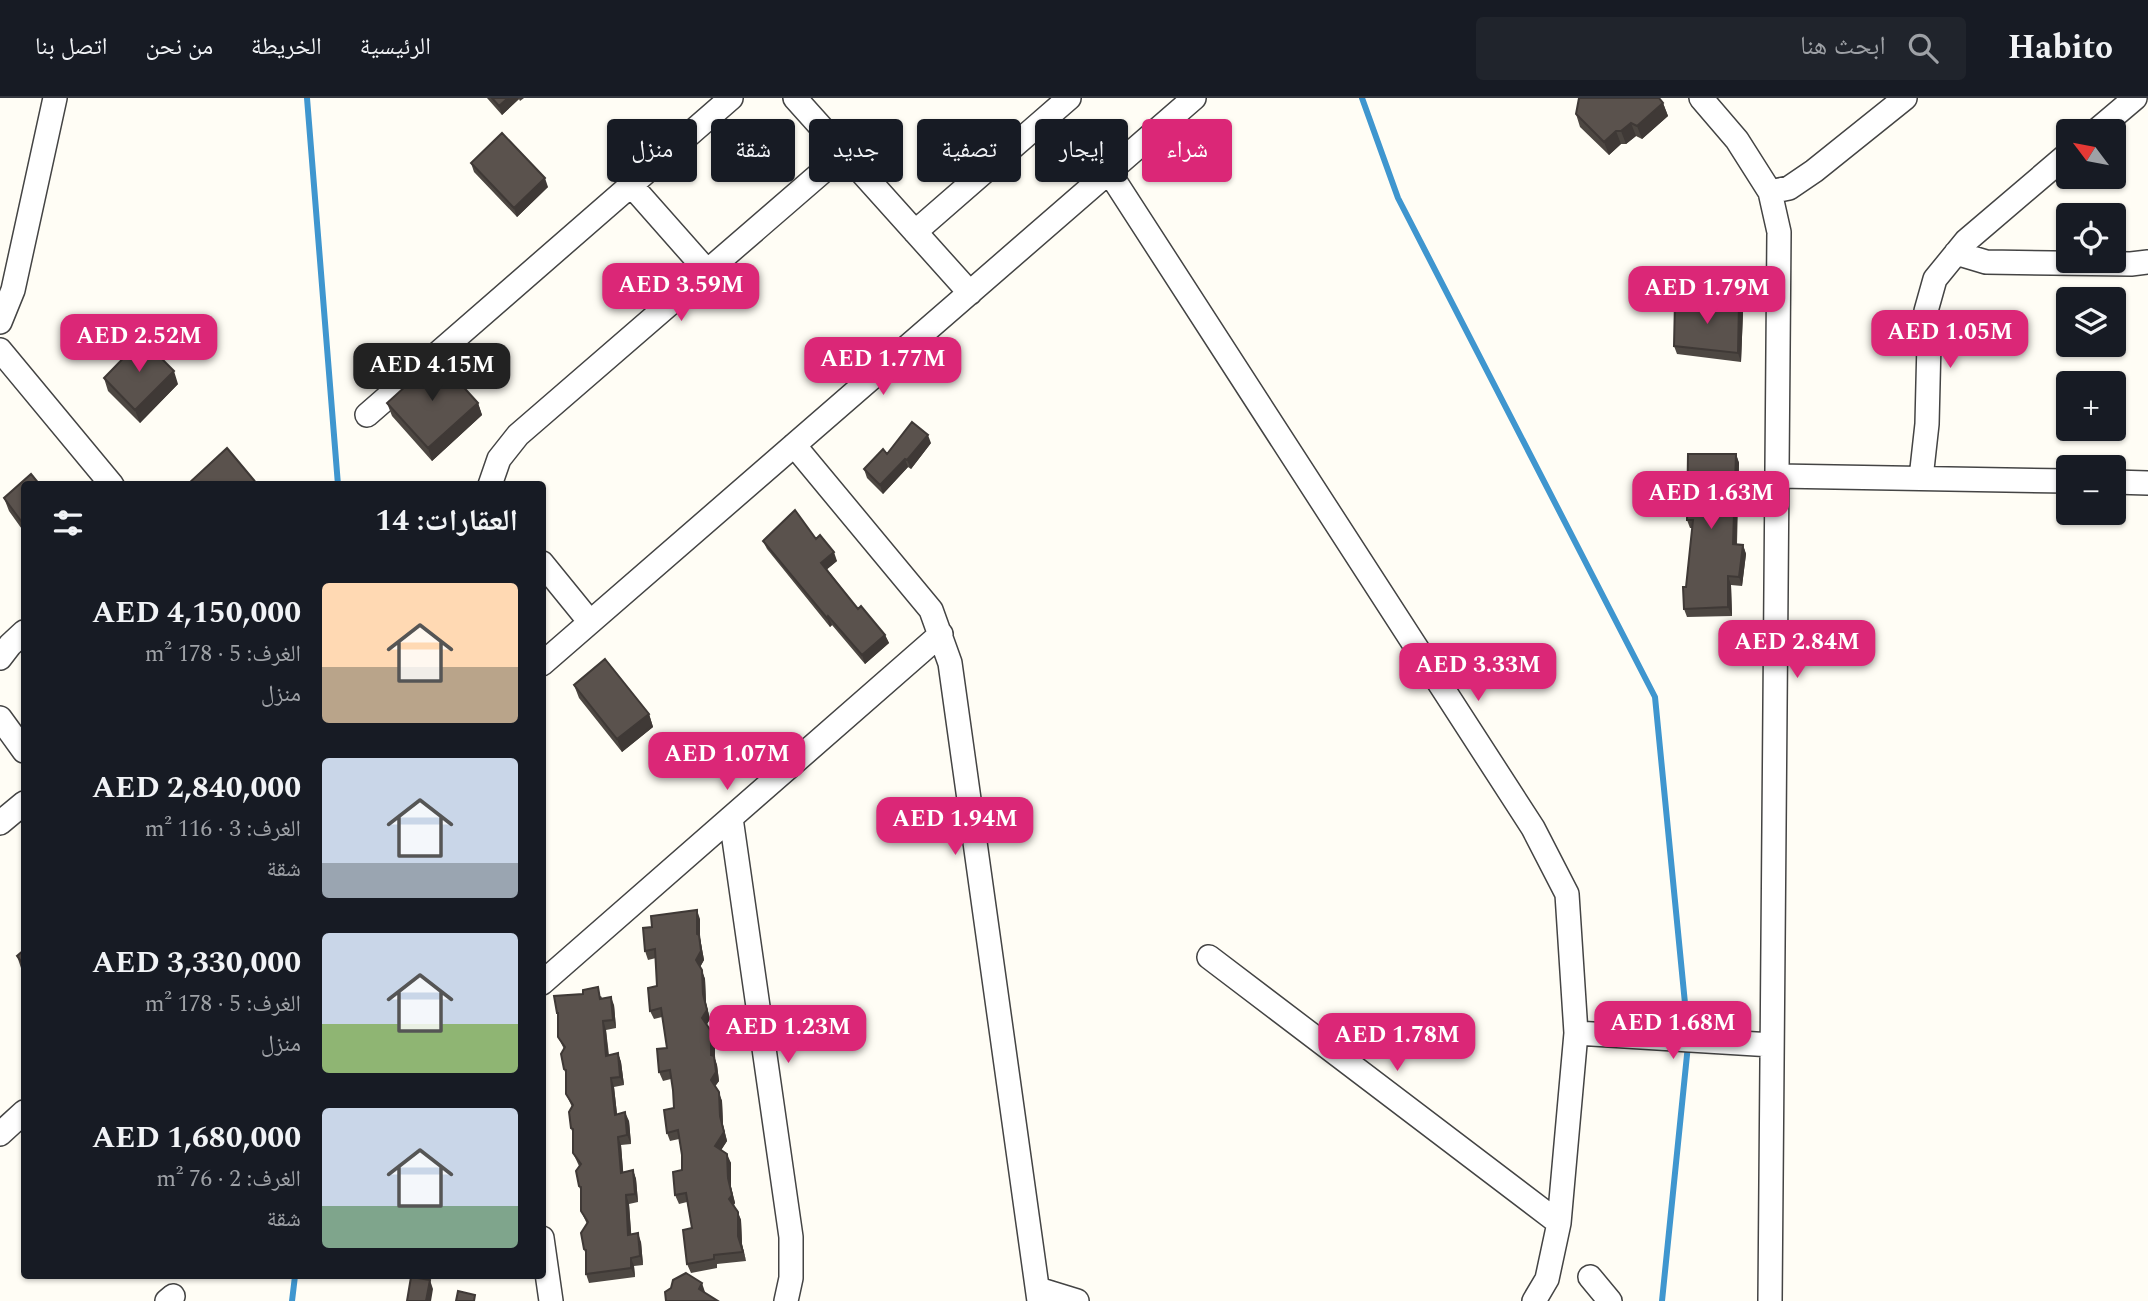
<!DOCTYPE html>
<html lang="ar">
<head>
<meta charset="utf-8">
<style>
  :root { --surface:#171b24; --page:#20242c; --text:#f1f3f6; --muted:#9ea1a6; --line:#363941; --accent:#db2777 }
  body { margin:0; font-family:Spectral,"Noto Naskh Arabic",serif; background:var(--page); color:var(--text); direction:rtl; height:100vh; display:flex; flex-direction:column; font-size:26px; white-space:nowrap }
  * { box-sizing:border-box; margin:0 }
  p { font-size:23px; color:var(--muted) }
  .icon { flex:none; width:38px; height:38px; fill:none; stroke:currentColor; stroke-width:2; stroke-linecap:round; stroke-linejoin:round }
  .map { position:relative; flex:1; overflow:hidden; direction:ltr }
  .side { position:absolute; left:21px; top:383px; width:525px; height:798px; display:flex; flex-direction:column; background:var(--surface); border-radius:7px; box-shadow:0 2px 5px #0004; direction:rtl }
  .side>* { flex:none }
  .top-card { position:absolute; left:567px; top:21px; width:665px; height:63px; direction:rtl; display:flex; gap:14px }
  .needle { width:46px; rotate:302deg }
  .tools { position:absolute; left:2056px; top:21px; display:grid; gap:14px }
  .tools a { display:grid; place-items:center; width:70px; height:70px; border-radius:7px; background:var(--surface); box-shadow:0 2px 5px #0004; font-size:35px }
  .price { position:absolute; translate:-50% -60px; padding:0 16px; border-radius:14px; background:var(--accent); color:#fff; font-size:23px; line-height:46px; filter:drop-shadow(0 2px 4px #0008) }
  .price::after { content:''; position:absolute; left:50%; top:42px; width:21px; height:16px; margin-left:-10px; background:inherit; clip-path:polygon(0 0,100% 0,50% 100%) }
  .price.current { background:#222; color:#fff }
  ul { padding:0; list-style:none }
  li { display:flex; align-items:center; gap:21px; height:175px; padding:0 28px }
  li span { display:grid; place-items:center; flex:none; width:196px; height:140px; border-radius:7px; color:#555 }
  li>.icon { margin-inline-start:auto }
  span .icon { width:84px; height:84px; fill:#fffc; stroke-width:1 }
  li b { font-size:30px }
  h2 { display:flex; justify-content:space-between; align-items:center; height:84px; padding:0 28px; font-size:30px }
  .pill { padding:0 24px; border-radius:7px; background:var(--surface); box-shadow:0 2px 5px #0004; font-size:24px; line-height:63px }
  .pill.current { background:var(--accent); color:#fff }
  header { display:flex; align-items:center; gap:42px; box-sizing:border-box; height:98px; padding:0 35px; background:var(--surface); border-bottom:2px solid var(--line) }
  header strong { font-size:33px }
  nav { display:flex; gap:38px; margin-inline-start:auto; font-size:24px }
  .search { width:490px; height:63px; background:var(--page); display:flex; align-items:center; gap:18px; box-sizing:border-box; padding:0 24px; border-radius:7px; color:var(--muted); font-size:26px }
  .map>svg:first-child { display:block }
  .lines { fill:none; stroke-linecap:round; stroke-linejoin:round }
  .stream { stroke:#3f96cf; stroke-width:6 }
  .minor-casing { stroke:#444; stroke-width:26 }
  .minor { stroke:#fff; stroke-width:23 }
  .wall { fill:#4d4742 }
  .shaded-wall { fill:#3f3936 }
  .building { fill:#5a524d; stroke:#3f3936; stroke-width:2 }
</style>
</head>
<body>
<header>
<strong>Habito</strong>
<div class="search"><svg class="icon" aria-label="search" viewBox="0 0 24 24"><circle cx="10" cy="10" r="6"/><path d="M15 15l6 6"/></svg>ابحث هنا</div>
<nav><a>الرئيسية</a><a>الخريطة</a><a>من نحن</a><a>اتصل بنا</a></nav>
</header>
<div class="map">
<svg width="2148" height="1203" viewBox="0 0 2148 1203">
  <rect width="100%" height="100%" fill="#fffdf5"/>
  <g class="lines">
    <path class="stream" d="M307,0L338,387
      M1362,0L1398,100L1655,599L1688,936
      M292,1203L295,1178
      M1662,1203L1688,947"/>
    <defs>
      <path id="minor" d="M795,0L970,195
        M1701,0L1737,42L1770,94L1779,134L1770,1203
        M2096,33L2135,0
        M1109,74L1533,730L1567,796L1576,935L1559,1125L1547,1181L1534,1203
        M631,87L707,173
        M1770,94L1789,90L1814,73L1905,0
        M915,134L1069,0
        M1956,155L1986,164L2131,166L2148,164
        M0,224L13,192L55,0
        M0,252L112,387
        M367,317L731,0
        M794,347L931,512L950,565L1039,1203
        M1777,378L2068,383
        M1921,380L1927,326L1929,244L1926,213L1935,181L1966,143L2068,56
        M2114,384L2148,385
        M490,387L499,361L518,337L844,55
        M542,465L590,524
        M0,560L10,547L24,534
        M542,566L1194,0
        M0,620L24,653
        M731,720L791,1139V1180L786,1203
        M0,725L24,705
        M1209,859L1559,1125
        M542,885L941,536
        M1576,935L1772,947
        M0,1036L24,1014
        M542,1140L551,1203
        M1590,1179L1610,1203
        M1038,1191L1077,1203
        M167,1203L173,1198"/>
    </defs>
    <use href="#minor" class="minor-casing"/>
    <use href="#minor" class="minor"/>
  </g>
  <path class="wall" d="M487,0H524L520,3L519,1L502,17Z
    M1578,0H1659L1663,5L1668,18L1642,41L1636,38L1626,46H1621L1609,57L1580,29L1576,16L1579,1Z
    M471,65L548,89L517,119L474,74Z
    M1739,205L1743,214L1741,264L1677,256L1674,248Z
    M104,280L178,286L140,325L108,293Z
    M387,305H478L482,317L432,363L392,318Z
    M931,345L911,371L908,369L883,396L867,380L864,371L887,356Z
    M1736,356L1739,365L1737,446L1743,447L1746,456L1742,488L1731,487L1732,518L1687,519L1684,511L1692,430H1690L1687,422Z
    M24,387V434L9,413L4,400Z
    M816,441L837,463L827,471L858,511L885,537L889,545L865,566L832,527L830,529L767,451L763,443Z
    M574,587L649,616L653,629L622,654L579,600Z
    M700,821V840L704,862L700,869L705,881L706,905L710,921L707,926L715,942V961L717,967L719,983L715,988L722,1003L723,1027L727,1043L721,1052L731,1065V1089L735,1105L734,1107L741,1122L742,1146L746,1163L717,1166V1170L691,1175L687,1166L692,1130L687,1104L679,1106L675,1097L682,1072V1057L679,1041L670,1043L667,1035L674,1010L673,992L671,981L663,983L659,974L667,950L662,919L654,921L650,913L657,888L656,860L648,862L645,853Z
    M24,852V874L21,870L17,858Z
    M601,898L602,900L614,907L616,930L606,932L609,957L618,955L621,964L624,987L614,989L617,1016L629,1023L631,1046L621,1047L623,1074L633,1072L636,1081L638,1104L629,1106L631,1136L641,1144L643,1167L634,1168L635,1179L589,1185L586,1176V1157L584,1151L587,1126L581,1113V1094L579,1088V1068L573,1055V1036L571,1030L572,1009L566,996V977L564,971V951L558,939V920L557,915Z"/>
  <path class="shaded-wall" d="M508,0H518L519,1L502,17L499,8Z
    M1663,5L1668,18L1642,41L1637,28Z
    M1631,25L1636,38L1626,46L1621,33Z
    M1616,33L1621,46L1609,57L1604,44Z
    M545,80L548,89L517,119L514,110Z
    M1739,205L1743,214L1741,264L1738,255Z
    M174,273L178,286L140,325L135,312Z
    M478,305L482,317L432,363L428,350Z
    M928,337L931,345L911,371L907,362Z
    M1736,356L1739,365L1736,455L1733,446Z
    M905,361L908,369L883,396L880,387Z
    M1743,447L1746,456L1742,488L1739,479Z
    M834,454L837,463L825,473L821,465Z
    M1728,478L1731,487L1732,518L1728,509Z
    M828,518L832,527L830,529L827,520Z
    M885,537L889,545L865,566L862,557Z
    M649,616L653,629L622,654L617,641Z
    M697,812L700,821V840L704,862L699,871L696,862Z
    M702,872L705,881L706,905L710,921L706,928L702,920Z
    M611,899L614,907L616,930L613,922Z
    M603,923L606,932L609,966L606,958Z
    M711,933L715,942V961L717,967L719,983L714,990L711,982Z
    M618,955L621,964L624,987L620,979Z
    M611,980L614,989L618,1025L615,1017Z
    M719,994L722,1003L723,1027L727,1043L718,1057L715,1048L720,1018Z
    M625,1014L629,1023L631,1046L627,1037Z
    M618,1039L621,1047L624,1083L621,1075Z
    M727,1056L731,1065V1089L735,1105L732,1109L729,1101Z
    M633,1072L636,1081L638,1104L635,1096Z
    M626,1097L629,1106L632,1146L628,1137Z
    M738,1114L741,1122L742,1146L746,1163L738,1138Z
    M638,1135L641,1144L643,1167L640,1158Z
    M631,1160L634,1168L635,1179L631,1170Z
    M430,1182L433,1191L431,1203H426Z
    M702,1185L705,1194L702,1200L699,1191Z"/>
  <path class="building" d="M492,0H508L499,8Z
    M1579,0H1659L1663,5L1637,28L1631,25L1621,33H1616L1604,44L1576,16Z
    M502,35L545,80L514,110L471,65Z
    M1675,203L1739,205L1738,255L1674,248Z
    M142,241L174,273L135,312L104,280Z
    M437,260L478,305L428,350L387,305Z
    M912,324L928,337L907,362L905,361L880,387L864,371L883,351L887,356Z
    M227,350L258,387H187Z
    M1688,356H1736L1733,446L1743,447L1739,479L1728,478V509L1684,511L1683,489H1686L1693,422H1687Z
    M31,376L40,387H24V427L4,400Z
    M795,412L816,441L820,437L834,454L821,465L858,511L861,508L885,537L862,557L828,518L827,520L763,443Z
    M605,561L649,616L617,641L574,587Z
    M697,812V836L699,837L701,853L696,862L702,872L703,896L707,912L702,920L711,933V957L714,958L716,974L711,982L719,994L720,1018L724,1034L715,1048L727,1056L728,1080L732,1097L729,1101L738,1114V1138L743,1154L714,1157V1161L687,1166L683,1132L692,1130L686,1095L675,1097L673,1074L682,1072V1057L678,1032L667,1035L664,1012L674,1010L673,992L670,972L659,974L657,951L667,950L661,910L650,913L648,890L657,888L655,851L645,853L643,830L652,829L651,818Z
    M24,852V867L17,858Z
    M598,889L600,901L611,899L613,922L603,923L606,958L618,955L620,979L611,980L615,1017L625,1014L627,1037L618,1039L621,1075L633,1072L635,1096L626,1097L628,1137L638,1135L640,1158L631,1160V1170L586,1176V1152L584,1151L581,1135L588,1124L581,1113V1089L579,1088L576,1073L581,1066L573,1055V1031L571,1030L569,1014L573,1007L566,996V972L564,971L561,956L565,949L558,939V915H557L554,898L583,896V892Z
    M686,1175L702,1185L699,1191L718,1203H666L665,1194L671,1190L673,1182Z
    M411,1179L430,1182L426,1203H407Z
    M458,1193L475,1197L474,1203H456Z"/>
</svg>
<div class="tools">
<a><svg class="needle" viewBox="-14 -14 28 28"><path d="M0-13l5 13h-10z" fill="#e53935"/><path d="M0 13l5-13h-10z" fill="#9ea1a6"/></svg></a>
<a><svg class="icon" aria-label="locate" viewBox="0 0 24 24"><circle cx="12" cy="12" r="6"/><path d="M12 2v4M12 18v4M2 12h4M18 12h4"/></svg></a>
<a><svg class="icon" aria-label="layers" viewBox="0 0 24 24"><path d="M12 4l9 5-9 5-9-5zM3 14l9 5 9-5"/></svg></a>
<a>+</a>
<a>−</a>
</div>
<b class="price" style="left:681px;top:225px">AED 3.59M</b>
<b class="price" style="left:1707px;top:228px">AED 1.79M</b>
<b class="price" style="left:1950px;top:272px">AED 1.05M</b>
<b class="price" style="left:139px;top:276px">AED 2.52M</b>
<b class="price" style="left:883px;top:299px">AED 1.77M</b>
<b class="price current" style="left:432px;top:305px">AED 4.15M</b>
<b class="price" style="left:1711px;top:433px">AED 1.63M</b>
<b class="price" style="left:1797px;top:582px">AED 2.84M</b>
<b class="price" style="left:1478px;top:605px">AED 3.33M</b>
<b class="price" style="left:727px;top:694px">AED 1.07M</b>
<b class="price" style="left:955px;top:759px">AED 1.94M</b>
<b class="price" style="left:1673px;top:963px">AED 1.68M</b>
<b class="price" style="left:788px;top:967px">AED 1.23M</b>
<b class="price" style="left:1397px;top:975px">AED 1.78M</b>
<div class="top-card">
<a class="pill current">شراء</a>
<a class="pill">إيجار</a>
<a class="pill">تصفية</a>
<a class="pill">جديد</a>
<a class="pill">شقة</a>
<a class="pill">منزل</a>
</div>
<section class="side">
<h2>العقارات: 14<svg class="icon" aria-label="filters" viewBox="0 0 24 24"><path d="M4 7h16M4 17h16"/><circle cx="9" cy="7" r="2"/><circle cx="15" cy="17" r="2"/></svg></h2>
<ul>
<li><span style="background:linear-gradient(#ffd9b3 60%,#b9a48a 0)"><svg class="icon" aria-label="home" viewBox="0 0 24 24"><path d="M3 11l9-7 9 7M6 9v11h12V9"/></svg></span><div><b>AED 4,150,000</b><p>الغرف: 5 · 178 m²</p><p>منزل</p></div></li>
<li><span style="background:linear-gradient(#c9d6e8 75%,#9aa5b1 0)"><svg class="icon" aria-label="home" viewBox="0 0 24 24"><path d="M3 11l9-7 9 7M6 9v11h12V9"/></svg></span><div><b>AED 2,840,000</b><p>الغرف: 3 · 116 m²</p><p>شقة</p></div></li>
<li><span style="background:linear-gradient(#c9d6e8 65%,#8fb573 0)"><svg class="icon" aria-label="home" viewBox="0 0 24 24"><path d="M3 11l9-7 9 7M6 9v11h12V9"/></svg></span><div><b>AED 3,330,000</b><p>الغرف: 5 · 178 m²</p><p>منزل</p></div></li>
<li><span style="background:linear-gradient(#c9d6e8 70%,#7fa58c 0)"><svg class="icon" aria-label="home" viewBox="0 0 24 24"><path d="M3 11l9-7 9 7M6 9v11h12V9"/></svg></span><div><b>AED 1,680,000</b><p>الغرف: 2 · 76 m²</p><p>شقة</p></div></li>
</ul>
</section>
</div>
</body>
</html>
